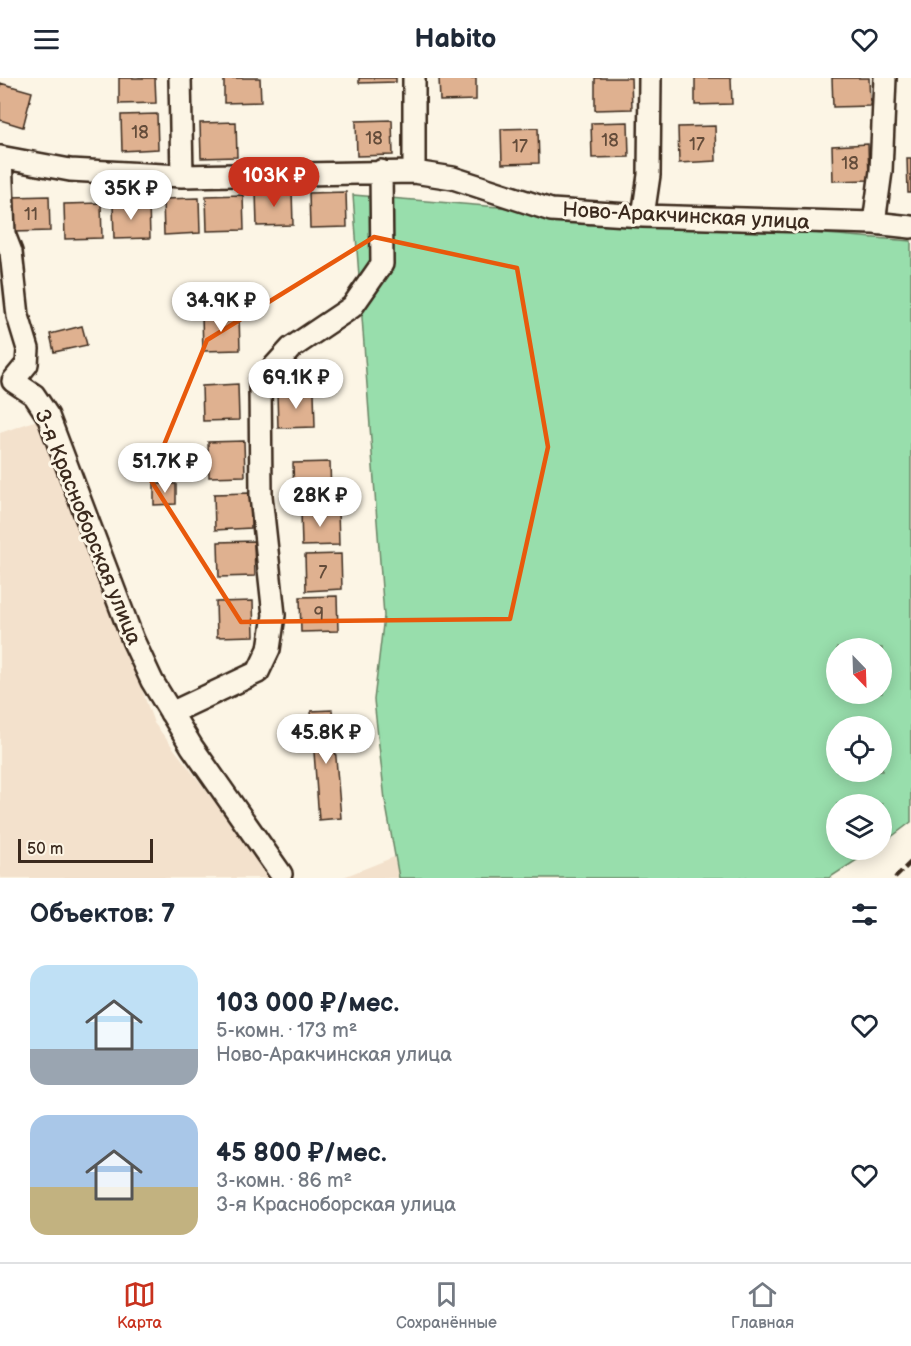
<!DOCTYPE html>
<html lang="ru">
<head>
<meta charset="utf-8">
<style>
  :root { --surface:#fff; --page:#f2f2f3; --text:#1f2937; --muted:#747a83; --line:#e0e1e3; --accent:#c8321e }
  body { margin:0; font-family:"Balsamiq Sans",sans-serif; background:var(--page); color:var(--text); height:100vh; display:flex; flex-direction:column; font-size:22px; white-space:nowrap }
  * { box-sizing:border-box; margin:0 }
  p { font-size:20px; color:var(--muted) }
  .icon { flex:none; width:33px; height:33px; fill:none; stroke:currentColor; stroke-width:2; stroke-linecap:round; stroke-linejoin:round }
  .map { position:relative; height:800px; overflow:hidden }
  .side { display:flex; flex-direction:column; background:var(--surface); flex:1 }
  .side>* { flex:none }
  .needle { width:39px; rotate:157deg }
  .fabs { position:absolute; left:826px; top:560px; display:grid; gap:12px }
  .fabs a { display:grid; place-items:center; width:66px; height:66px; border-radius:50%; background:var(--surface); box-shadow:0 3px 15px #0003; font-size:30px }
  .scale { position:absolute; left:18px; bottom:15px; width:135px; box-sizing:border-box; padding-left:6px; border:3px solid #3b2a1e; border-top:0; font-size:16px; line-height:21px; white-space:nowrap; color:#3b2a1e; -webkit-text-stroke:4px #fcf5e5; paint-order:stroke }
  .price { position:absolute; translate:-50% -51px; padding:0 14px; border-radius:21px; background:#fff; color:#222; font-size:20px; line-height:39px; filter:drop-shadow(0 2px 3px #0008) }
  .price::after { content:''; position:absolute; left:50%; top:36px; width:18px; height:14px; margin-left:-9px; background:inherit; clip-path:polygon(0 0,100% 0,50% 100%) }
  .price.active { background:var(--accent); color:#fff }
  ul { padding:0; list-style:none }
  li { display:flex; align-items:center; gap:18px; height:150px; padding:0 30px }
  li span { display:grid; place-items:center; flex:none; width:168px; height:120px; border-radius:18px; color:#555 }
  li>.icon { margin-inline-start:auto }
  span .icon { width:72px; height:72px; fill:#fffc; stroke-width:1 }
  li b { font-size:26px }
  h2 { display:flex; justify-content:space-between; align-items:center; height:72px; padding:0 30px; font-size:26px }
  header { display:flex; justify-content:space-between; align-items:center; height:78px; padding:0 30px; background:var(--surface); font-size:27px; font-weight:700 }
  .tabs { display:flex; justify-content:space-around; align-items:center; height:84px; border-top:2px solid var(--line); background:var(--surface); font-size:16px; color:var(--muted) }
  .tabs a { display:grid; justify-items:center; gap:3px }
  .tabs .active { color:var(--accent) }
  .map>svg:first-child { display:block }
  .built { fill:#f3e1cc }
  .green { fill:#98deac; stroke:#6a8465; stroke-width:1.5; fill-rule:evenodd }
  .building { fill:#dfb190; stroke:#3b2a1e; stroke-width:1.5 }
  .lines { fill:none; stroke-linecap:round; stroke-linejoin:round }
  .street-casing { stroke:#3b2a1e; stroke-width:26 }
  .street { stroke:#fcf5e5; stroke-width:21 }
  .rail { stroke:#3b2a1e; stroke-width:4.5; stroke-dasharray:9 4.5; stroke-linecap:butt }
  .marked { fill:none; stroke:#e8590c; stroke-width:4.5; stroke-linejoin:round }
  .labels { text-anchor:middle; dominant-baseline:central; stroke-width:6; stroke-linejoin:round; paint-order:stroke }
  .number-label { font-size:18px; fill:#644c3a }
  .street-label { font-size:21px; fill:#3b2a1e; stroke:#fcf5e5 }
</style>
</head>
<body>
<header><svg class="icon" aria-label="menu" viewBox="0 0 24 24"><path d="M4 6h16M4 12h16M4 18h16"/></svg>Habito<svg class="icon" aria-label="heart" viewBox="0 0 24 24"><path d="M12 20l-8-8c-3-5 5-10 8-4 3-6 11-1 8 4z"/></svg></header>
<div class="map">
<svg width="911" height="800" viewBox="0 0 911 800">
  <rect width="100%" height="100%" fill="#fcf5e5"/>
  <filter id="ink" filterUnits="userSpaceOnUse"><feTurbulence type="fractalNoise" baseFrequency=".0167" numOctaves="2"/><feDisplacementMap in="SourceGraphic" scale="12" xChannelSelector="R" yChannelSelector="G"/><feConvolveMatrix kernelMatrix="1 2 1 2 8 2 1 2 1" color-interpolation-filters="sRGB"/></filter>
  <g filter="url(#ink)">
    <path class="built" d="M37,342L83,449L154,645L274,800H0V355Z
      M394,779L399,800H341Z"/>
    <path class="green" d="M353,117L911,163V744L882,766V726H837V771H874L829,800H399L385,722L374,622L384,538ZM837,570H882V615H837ZM837,648H882V693H837Z"/>
    <path class="building" d="M119,0H155L156,25L119,26Z
      M224,0H260L261,24L224,25Z
      M359,0H396V4L359,5Z
      M439,0H476V22L440,23Z
      M595,0H631L632,31L595,32Z
      M695,0H731L732,26L695,27Z
      M832,0H869L870,28L833,29Z
      M0,5L32,14L23,49L0,42Z
      M157,36L158,71L122,73L121,37Z
      M392,42L393,77L357,78L356,43Z
      M236,44L237,79L201,80L200,45Z
      M628,44L629,79L592,80L591,45Z
      M715,48L716,83L679,85L678,49Z
      M538,50L539,85L502,86L501,51Z
      M868,66L869,102L833,103L832,68Z
      M907,80H911V115H908Z
      M292,112L293,147L257,148L256,113Z
      M346,114L347,149L310,150L309,115Z
      M243,117L244,152L207,153L206,118Z
      M49,118L50,153L13,154L12,119Z
      M199,120L200,155L164,157L163,121Z
      M101,125L102,160L65,161L64,126Z
      M149,125L150,160L114,161L113,126Z
      M239,237L240,272L203,273L202,238Z
      M82,248L87,267L54,274L50,256Z
      M238,306L239,342L203,343L202,308Z
      M314,314L315,349L278,350L277,315Z
      M244,363L245,398L209,399L208,364Z
      M330,384L331,419L294,420L293,385Z
      M154,406H176V426L154,427Z
      M250,415L251,450L215,452L214,416Z
      M338,432L339,467L302,468L301,433Z
      M254,463L255,498L219,499L218,464Z
      M341,476L342,511L306,513L305,477Z
      M337,518L338,553L301,554L300,519Z
      M253,523L254,558L217,559L216,524Z
      M332,632L341,740L319,742L311,633Z"/>
    <g class="lines">
      <defs>
        <path id="street" d="M180,0L182,98
          M414,0V94
          M0,79L70,92L182,98L414,94L453,100L551,132L643,138L874,145L911,149
          M1,79L4,156L11,174L18,238L28,271L27,286L13,303L34,317L48,338L133,562L152,603L192,669L281,796
          M643,138L649,97L650,0
          M874,145L881,93L885,0
          M171,635L258,594L269,571L274,537L261,418L260,304L291,270L352,229L382,186L381,93"/>
      </defs>
      <use href="#street" class="street-casing"/>
      <use href="#street" class="street"/>
      <path class="rail" d="M895,800L911,784"/>
    </g>
  </g>
  <path class="marked" d="M374,159L517,190L548,369L510,541L241,544L150,401L207,262Z"/>
  <g class="labels">
    <g class="number-label">
      <text x="140" y="54">18</text>
      <text x="374" y="60">18</text>
      <text x="610" y="62">18</text>
      <text x="697" y="66">17</text>
      <text x="520" y="68">17</text>
      <text x="850" y="85">18</text>
      <text x="31" y="136">11</text>
      <text x="323" y="494">7</text>
      <text x="319" y="536">9</text>
    </g>
    <g class="street-label">
      <text transform="translate(686 138) rotate(3)">Ново-Аракчинская улица</text>
      <text transform="translate(88 449) rotate(68)">3-я Красноборская улица</text>
    </g>
  </g>
</svg>
<div class="fabs">
<a><svg class="needle" viewBox="-14 -14 28 28"><path d="M0-13l5 13h-10z" fill="#e53935"/><path d="M0 13l5-13h-10z" fill="#747a83"/></svg></a>
<a><svg class="icon" aria-label="locate" viewBox="0 0 24 24"><circle cx="12" cy="12" r="6"/><path d="M12 2v4M12 18v4M2 12h4M18 12h4"/></svg></a>
<a><svg class="icon" aria-label="layers" viewBox="0 0 24 24"><path d="M12 4l9 5-9 5-9-5zM3 14l9 5 9-5"/></svg></a>
</div>
<div class="scale">50 m</div>
<b class="price active" style="left:274px;top:130px">103K ₽</b>
<b class="price" style="left:131px;top:143px">35K ₽</b>
<b class="price" style="left:221px;top:255px">34.9K ₽</b>
<b class="price" style="left:296px;top:332px">69.1K ₽</b>
<b class="price" style="left:165px;top:416px">51.7K ₽</b>
<b class="price" style="left:320px;top:450px">28K ₽</b>
<b class="price" style="left:326px;top:687px">45.8K ₽</b>
</div>
<section class="side">
<h2>Объектов: 7<svg class="icon" aria-label="filters" viewBox="0 0 24 24"><path d="M4 7h16M4 17h16"/><circle cx="9" cy="7" r="2"/><circle cx="15" cy="17" r="2"/></svg></h2>
<ul>
<li><span style="background:linear-gradient(#bfe0f5 70%,#9aa5b1 0)"><svg class="icon" aria-label="home" viewBox="0 0 24 24"><path d="M3 11l9-7 9 7M6 9v11h12V9"/></svg></span><div><b>103 000 ₽/мес.</b><p>5-комн. · 173 m²</p><p>Ново-Аракчинская улица</p></div><svg class="icon" aria-label="heart" viewBox="0 0 24 24"><path d="M12 20l-8-8c-3-5 5-10 8-4 3-6 11-1 8 4z"/></svg></li>
<li><span style="background:linear-gradient(#a9c7e8 60%,#c2b280 0)"><svg class="icon" aria-label="home" viewBox="0 0 24 24"><path d="M3 11l9-7 9 7M6 9v11h12V9"/></svg></span><div><b>45 800 ₽/мес.</b><p>3-комн. · 86 m²</p><p>3-я Красноборская улица</p></div><svg class="icon" aria-label="heart" viewBox="0 0 24 24"><path d="M12 20l-8-8c-3-5 5-10 8-4 3-6 11-1 8 4z"/></svg></li>
</ul>
</section>
<nav class="tabs">
<a class="active"><svg class="icon" aria-label="map" viewBox="0 0 24 24"><path d="M3 6l6-2 6 2 6-2v14l-6 2-6-2-6 2zM9 4v14M15 6v14"/></svg>Карта</a>
<a><svg class="icon" aria-label="saved" viewBox="0 0 24 24"><path d="M7 4h10v16l-5-4-5 4z"/></svg>Сохранённые</a>
<a><svg class="icon" aria-label="home" viewBox="0 0 24 24"><path d="M3 11l9-7 9 7M6 9v11h12V9"/></svg>Главная</a>
</nav>
</body>
</html>
